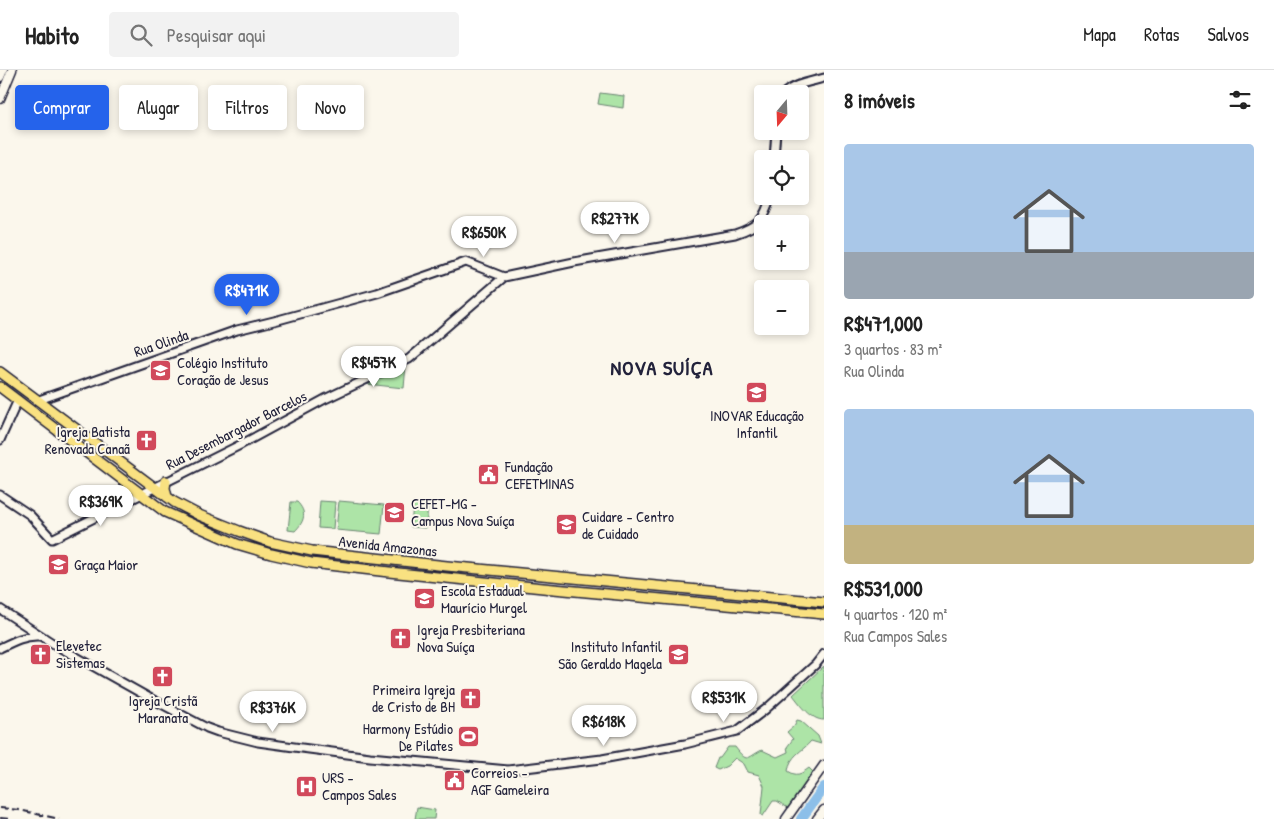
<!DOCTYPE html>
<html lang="pt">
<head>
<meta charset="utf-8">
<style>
  :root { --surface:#fff; --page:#f2f2f2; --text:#222; --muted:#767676; --line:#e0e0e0; --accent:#2563eb }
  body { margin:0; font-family:"Patrick Hand",sans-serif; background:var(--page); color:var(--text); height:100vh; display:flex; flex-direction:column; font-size:19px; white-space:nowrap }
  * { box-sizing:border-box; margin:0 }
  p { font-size:16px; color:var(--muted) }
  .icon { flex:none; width:28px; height:28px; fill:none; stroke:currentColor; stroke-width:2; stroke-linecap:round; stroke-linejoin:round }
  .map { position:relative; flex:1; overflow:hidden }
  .panel { display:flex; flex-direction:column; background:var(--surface); width:450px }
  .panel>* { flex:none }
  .banner { position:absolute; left:15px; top:15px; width:475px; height:45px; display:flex; gap:10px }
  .needle { width:32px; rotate:199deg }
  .buttons { position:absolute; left:754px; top:15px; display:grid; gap:10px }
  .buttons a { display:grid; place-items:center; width:55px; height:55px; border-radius:5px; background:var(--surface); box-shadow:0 2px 8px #0003; font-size:25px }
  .price { position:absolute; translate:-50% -42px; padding:0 11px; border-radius:18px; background:#fff; color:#222; font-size:16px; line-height:32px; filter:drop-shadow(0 1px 2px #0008) }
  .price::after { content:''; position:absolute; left:50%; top:30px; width:15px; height:11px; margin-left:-8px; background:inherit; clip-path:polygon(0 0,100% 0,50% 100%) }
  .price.on { background:var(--accent); color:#fff }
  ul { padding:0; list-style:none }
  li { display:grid; align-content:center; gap:10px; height:265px; padding:0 20px }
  li span { display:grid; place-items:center; height:155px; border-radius:5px; color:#555 }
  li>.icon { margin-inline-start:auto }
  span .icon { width:90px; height:90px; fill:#fffc; stroke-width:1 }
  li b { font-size:21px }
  h2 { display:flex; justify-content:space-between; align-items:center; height:60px; padding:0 20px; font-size:21px }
  .chip { padding:0 18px; border-radius:5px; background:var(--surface); box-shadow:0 2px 8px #0003; font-size:18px; line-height:45px }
  .chip.on { background:var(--accent); color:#fff }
  header { display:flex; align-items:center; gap:30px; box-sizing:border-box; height:70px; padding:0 25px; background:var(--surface); border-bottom:1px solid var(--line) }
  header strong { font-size:24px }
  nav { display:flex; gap:28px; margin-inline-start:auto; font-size:18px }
  .search { width:350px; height:45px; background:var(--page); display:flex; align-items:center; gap:12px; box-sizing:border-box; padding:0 18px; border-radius:5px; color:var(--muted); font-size:19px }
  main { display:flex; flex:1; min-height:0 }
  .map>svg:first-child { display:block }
  .green { fill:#ade4a7; stroke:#688371 }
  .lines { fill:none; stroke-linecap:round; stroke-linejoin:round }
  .river { stroke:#8cbfe9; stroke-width:10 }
  .tertiary-casing { stroke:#22223b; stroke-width:11 }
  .secondary-casing { stroke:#22223b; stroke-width:11 }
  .primary-casing { stroke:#22223b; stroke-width:12 }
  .tertiary { stroke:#fbf7ec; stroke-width:7 }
  .secondary { stroke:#fbf7ec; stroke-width:8 }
  .primary { stroke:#f9e181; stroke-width:9 }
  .rail { stroke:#22223b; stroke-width:2; stroke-dasharray:8 4; stroke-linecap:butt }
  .labels { text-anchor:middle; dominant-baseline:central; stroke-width:4; stroke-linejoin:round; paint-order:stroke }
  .street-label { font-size:15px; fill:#22223b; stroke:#fbf7ec }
  .poi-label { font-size:15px; fill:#22223b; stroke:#fbf7ec; text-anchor:start }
  .district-label { font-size:20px; font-weight:bold; letter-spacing:1px; fill:#22223b; stroke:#fbf7ec }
</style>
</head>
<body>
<header>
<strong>Habito</strong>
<div class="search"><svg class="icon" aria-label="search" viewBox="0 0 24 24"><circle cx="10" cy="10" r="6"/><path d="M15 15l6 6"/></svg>Pesquisar aqui</div>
<nav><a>Mapa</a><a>Rotas</a><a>Salvos</a></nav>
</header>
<main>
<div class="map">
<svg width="824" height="749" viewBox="0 0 824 749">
  <rect width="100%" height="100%" fill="#fbf7ec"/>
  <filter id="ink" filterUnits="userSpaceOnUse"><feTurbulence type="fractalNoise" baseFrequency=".02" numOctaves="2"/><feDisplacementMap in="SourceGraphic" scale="10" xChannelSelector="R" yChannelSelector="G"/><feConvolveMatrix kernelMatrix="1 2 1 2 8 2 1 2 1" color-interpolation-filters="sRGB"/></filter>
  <g filter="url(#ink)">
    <path class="green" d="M600,23L624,26L623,38L598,34Z
      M406,295L404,318L366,314Z
      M320,431L335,432L333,459L318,458Z
      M339,431L384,435L381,464L336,460Z
      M291,432H297C307,442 305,451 295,461L288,460Z
      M413,433L428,435L426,458L411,457Z
      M824,596V650C811,650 801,635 793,625Z
      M797,650L801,651L818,666L821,674L811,671C802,682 790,685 788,701C797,707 801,704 809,698L813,702L788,738L777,731H773L763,746L761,745L764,716L759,705L748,702L744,694L735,688L727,696L718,700L714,698L718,688H720L728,677H735C748,694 746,688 762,680L777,687L788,682L787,677L793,669L787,662L794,656Z
      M417,737L435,740L434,749H415Z"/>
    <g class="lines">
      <path class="river" d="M801,749L824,717"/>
      <defs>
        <path id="tertiary" d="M783,24C794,14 810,12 824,8
          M774,89L776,61
          M39,330L237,260L278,250L377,223L466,192L504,207
          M0,370L18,330
          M0,425L30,445L52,469L242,374L325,329L409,289L504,207L574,192L735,164C759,156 764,150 771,126
          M0,539L57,576L148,627L207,658L218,662L258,672L294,677L370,687L508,700L602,689L685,674L737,661L766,639L816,594L824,584
          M0,578C12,572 25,565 39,566"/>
        <path id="secondary" d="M0,7L3,0
          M0,29L12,0
          M786,749L824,695
          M817,749L824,740"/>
        <path id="primary" d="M0,302L174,432L199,445L239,461L270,472L312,481L447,496L824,532
          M0,317L165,442L237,474L271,484L311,493L389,502L543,518L824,544
          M166,411L165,418L167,427"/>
      </defs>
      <use href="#tertiary" class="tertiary-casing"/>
      <use href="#secondary" class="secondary-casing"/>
      <use href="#primary" class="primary-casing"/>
      <use href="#tertiary" class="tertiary"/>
      <use href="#secondary" class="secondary"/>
      <use href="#primary" class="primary"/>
      <path class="rail" d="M0,738L19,740L59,749
        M0,748L11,749"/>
    </g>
  </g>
  <defs>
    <symbol id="school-square" viewBox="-11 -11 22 22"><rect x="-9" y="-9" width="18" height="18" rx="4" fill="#d1495b" stroke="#fbf7ec"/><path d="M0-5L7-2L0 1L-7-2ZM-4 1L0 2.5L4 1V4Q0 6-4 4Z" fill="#fff"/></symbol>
    <symbol id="church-square" viewBox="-11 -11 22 22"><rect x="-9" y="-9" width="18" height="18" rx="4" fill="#d1495b" stroke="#fbf7ec"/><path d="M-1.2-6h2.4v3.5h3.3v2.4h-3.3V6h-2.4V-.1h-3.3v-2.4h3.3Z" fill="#fff"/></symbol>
    <symbol id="civic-square" viewBox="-11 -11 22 22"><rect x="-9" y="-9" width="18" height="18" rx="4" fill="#d1495b" stroke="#fbf7ec"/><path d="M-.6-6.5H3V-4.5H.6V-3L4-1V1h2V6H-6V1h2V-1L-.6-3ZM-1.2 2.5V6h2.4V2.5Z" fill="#fff"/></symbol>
    <symbol id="university-square" viewBox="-11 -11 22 22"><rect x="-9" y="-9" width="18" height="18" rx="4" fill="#d1495b" stroke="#fbf7ec"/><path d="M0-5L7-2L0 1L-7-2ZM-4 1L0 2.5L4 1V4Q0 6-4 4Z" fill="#fff"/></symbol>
    <symbol id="stadium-square" viewBox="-11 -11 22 22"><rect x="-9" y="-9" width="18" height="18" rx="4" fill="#d1495b" stroke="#fbf7ec"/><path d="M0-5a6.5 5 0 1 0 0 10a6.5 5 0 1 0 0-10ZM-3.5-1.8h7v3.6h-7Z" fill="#fff"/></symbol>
    <symbol id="hospital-square" viewBox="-11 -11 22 22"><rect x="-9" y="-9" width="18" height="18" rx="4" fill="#d1495b" stroke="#fbf7ec"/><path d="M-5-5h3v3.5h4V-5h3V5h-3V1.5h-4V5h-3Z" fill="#fff"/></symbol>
  </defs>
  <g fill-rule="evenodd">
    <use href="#school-square" x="148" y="288" width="25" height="25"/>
    <use href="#school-square" x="744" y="310" width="25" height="25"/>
    <use href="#church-square" x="134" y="358" width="25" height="25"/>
    <use href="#civic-square" x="476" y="392" width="25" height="25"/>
    <use href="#university-square" x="382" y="430" width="25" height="25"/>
    <use href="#school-square" x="554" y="442" width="25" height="25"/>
    <use href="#school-square" x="46" y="482" width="25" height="25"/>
    <use href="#school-square" x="412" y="516" width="25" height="25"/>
    <use href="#church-square" x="388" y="556" width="25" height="25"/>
    <use href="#church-square" x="28" y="572" width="25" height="25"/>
    <use href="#school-square" x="666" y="572" width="25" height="25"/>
    <use href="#church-square" x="150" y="594" width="25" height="25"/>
    <use href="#church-square" x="458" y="616" width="25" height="25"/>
    <use href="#stadium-square" x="456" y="654" width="25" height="25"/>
    <use href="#civic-square" x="442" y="698" width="25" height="25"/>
    <use href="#hospital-square" x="294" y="704" width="25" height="25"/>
  </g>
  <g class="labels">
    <g class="street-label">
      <text transform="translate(161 273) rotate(-19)">Rua Olinda</text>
      <text transform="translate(236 360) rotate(-27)">Rua Desembargador Barcelos</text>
      <text transform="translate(388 476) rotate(6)">Avenida Amazonas</text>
    </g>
    <g class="poi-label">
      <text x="177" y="292">Colégio Instituto<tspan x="177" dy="17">Coração de Jesus</tspan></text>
      <text x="757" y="345" text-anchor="middle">INOVAR Educação<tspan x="757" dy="17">Infantil</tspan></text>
      <text x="130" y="361" text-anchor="end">Igreja Batista<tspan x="130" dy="17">Renovada Canaã</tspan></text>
      <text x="505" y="396">Fundação<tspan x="505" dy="17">CEFETMINAS</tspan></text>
      <text x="411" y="433">CEFET-MG -<tspan x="411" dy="17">Campus Nova Suíça</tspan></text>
      <text x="582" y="446">Cuidare - Centro<tspan x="582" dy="17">de Cuidado</tspan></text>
      <text x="74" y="494">Graça Maior</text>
      <text x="441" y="520">Escola Estadual<tspan x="441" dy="17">Maurício Murgel</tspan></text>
      <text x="417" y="559">Igreja Presbiteriana<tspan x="417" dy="17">Nova Suíça</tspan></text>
      <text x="56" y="575">Elevetec<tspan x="56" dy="17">Sistemas</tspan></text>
      <text x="662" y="576" text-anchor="end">Instituto Infantil<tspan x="662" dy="17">São Geraldo Magela</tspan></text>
      <text x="455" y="619" text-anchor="end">Primeira Igreja<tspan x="455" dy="17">de Cristo de BH</tspan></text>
      <text x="163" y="630" text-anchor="middle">Igreja Cristã<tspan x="163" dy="17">Maranata</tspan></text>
      <text x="453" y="658" text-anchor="end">Harmony Estúdio<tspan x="453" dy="17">De Pilates</tspan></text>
      <text x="471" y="702">Correios -<tspan x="471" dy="17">AGF Gameleira</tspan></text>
      <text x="322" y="707">URS -<tspan x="322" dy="17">Campos Sales</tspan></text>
    </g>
    <g class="district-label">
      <text x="662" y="297">NOVA SUÍÇA</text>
    </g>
  </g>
</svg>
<div class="buttons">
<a><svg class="needle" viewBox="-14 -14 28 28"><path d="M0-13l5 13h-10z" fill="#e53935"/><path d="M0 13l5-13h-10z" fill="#767676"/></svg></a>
<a><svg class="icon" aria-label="locate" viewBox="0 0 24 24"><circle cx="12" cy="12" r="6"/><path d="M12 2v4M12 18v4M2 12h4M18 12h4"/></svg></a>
<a>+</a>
<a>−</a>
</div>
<b class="price" style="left:615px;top:174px">R$277K</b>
<b class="price" style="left:484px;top:188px">R$650K</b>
<b class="price on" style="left:247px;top:246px">R$471K</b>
<b class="price" style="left:374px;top:318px">R$457K</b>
<b class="price" style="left:101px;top:457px">R$369K</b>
<b class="price" style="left:724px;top:653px">R$531K</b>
<b class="price" style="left:273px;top:663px">R$376K</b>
<b class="price" style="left:604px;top:677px">R$618K</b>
<div class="banner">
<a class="chip on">Comprar</a>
<a class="chip">Alugar</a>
<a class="chip">Filtros</a>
<a class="chip">Novo</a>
</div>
</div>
<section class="panel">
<h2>8 imóveis<svg class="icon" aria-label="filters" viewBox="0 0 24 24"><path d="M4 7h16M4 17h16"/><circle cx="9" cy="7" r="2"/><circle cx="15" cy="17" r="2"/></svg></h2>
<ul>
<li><span style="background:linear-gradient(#a9c7e8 70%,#9aa5b1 0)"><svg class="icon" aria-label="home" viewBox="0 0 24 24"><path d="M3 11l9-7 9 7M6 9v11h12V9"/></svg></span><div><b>R$471,000</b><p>3 quartos · 83 m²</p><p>Rua Olinda</p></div></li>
<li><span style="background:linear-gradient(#a9c7e8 75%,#c2b280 0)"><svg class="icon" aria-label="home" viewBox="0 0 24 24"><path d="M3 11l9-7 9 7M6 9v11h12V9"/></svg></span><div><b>R$531,000</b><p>4 quartos · 120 m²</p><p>Rua Campos Sales</p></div></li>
</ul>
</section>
</main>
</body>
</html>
